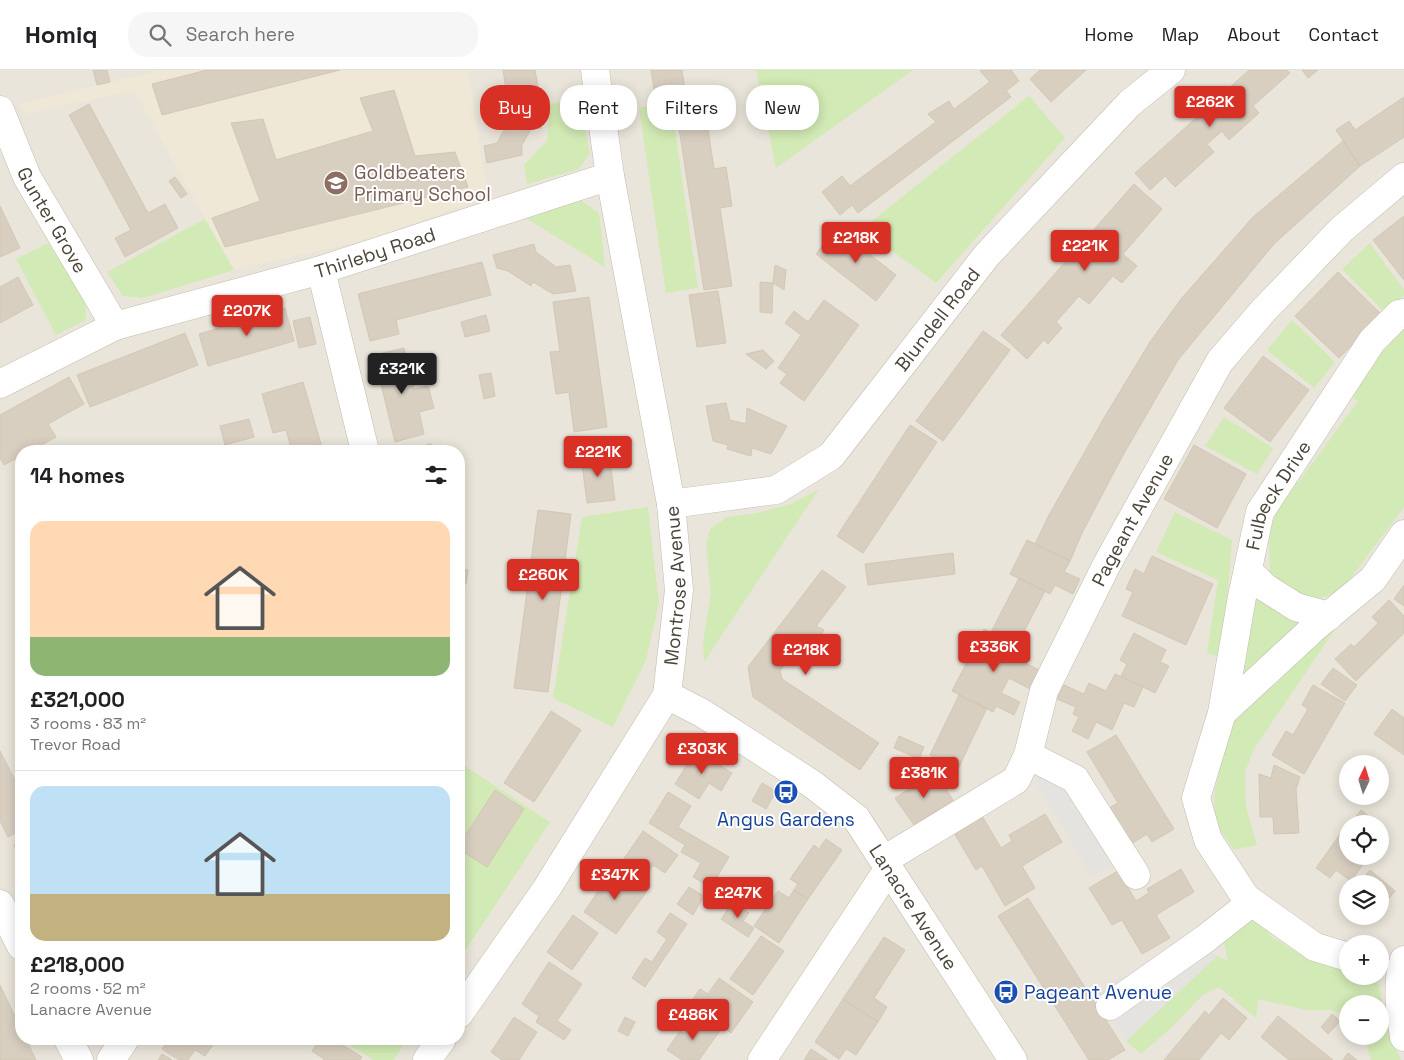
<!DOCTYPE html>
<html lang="en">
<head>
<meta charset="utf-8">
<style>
  :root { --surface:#fff; --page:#f6f6f6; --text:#202124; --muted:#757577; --line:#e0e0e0; --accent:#d93025 }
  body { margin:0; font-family:"Space Grotesk",sans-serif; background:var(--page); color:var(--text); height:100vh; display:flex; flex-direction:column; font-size:19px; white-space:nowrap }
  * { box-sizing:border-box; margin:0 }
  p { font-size:16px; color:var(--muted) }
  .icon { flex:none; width:28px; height:28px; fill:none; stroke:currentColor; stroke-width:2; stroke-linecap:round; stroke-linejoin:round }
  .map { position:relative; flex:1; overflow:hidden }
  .drawer { position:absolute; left:15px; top:375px; width:450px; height:600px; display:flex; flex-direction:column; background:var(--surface); border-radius:20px; box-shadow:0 2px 12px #0003 }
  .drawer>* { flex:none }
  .guide { position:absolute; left:480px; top:15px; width:475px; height:45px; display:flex; gap:10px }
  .needle { width:32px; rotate:4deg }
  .buttons { position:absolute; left:1339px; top:685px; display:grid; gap:10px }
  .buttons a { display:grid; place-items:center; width:50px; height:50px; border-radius:50%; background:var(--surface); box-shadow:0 2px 12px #0003; font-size:25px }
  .price { position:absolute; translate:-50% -42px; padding:0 11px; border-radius:5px; background:var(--accent); color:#fff; font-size:16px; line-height:32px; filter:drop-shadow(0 1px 2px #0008) }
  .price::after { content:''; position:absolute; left:50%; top:30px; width:15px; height:11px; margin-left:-8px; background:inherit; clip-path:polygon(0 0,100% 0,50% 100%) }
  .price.selected { background:#222; color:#fff }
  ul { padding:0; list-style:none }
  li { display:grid; align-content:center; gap:10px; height:265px; padding:0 15px }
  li+li { border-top:1px solid var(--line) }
  li span { display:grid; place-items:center; height:155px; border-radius:15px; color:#555 }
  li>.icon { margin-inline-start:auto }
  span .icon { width:90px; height:90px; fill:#fffc; stroke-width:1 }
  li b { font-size:21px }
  h2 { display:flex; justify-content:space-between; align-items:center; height:60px; padding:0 15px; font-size:21px }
  .tag { padding:0 18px; border-radius:20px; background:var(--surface); box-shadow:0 2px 12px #0003; font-size:18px; line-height:45px }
  .tag.selected { background:var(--accent); color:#fff }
  header { display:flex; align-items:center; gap:30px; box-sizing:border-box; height:70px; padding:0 25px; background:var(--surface); border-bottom:1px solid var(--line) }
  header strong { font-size:24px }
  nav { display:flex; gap:28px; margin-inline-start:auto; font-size:18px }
  .search { width:350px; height:45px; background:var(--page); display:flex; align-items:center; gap:12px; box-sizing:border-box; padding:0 18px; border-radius:20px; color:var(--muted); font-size:19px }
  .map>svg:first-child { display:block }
  .residential { fill:#eae5da; fill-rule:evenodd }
  .education { fill:#efe8d6 }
  .green { fill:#d2eab5 }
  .parking { fill:#e5e3e0 }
  .building { fill:#d8cfc1; stroke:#d3c7b4 }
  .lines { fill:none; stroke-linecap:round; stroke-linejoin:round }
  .minor-casing { stroke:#c2bbae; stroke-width:29 }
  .minor { stroke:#fff; stroke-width:28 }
  .labels { text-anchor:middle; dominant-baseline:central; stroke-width:4; stroke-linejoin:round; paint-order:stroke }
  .education-label { font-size:19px; fill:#785e54; stroke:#fff; text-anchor:start }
  .street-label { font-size:19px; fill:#4b4439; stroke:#fff }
  .transit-label { font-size:19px; fill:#164399; stroke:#fff }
</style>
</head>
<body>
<header>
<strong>Homiq</strong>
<div class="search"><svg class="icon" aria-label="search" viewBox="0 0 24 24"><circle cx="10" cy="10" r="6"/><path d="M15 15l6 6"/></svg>Search here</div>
<nav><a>Home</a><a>Map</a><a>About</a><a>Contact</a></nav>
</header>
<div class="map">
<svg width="1404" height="990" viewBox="0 0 1404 990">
  <rect width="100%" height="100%" fill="#f6f3ec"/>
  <path class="residential" d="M0,0H1404V990H0ZM21,381H459V969H21ZM1348,694H1380V726H1348ZM1348,754H1380V786H1348ZM1348,814H1380V846H1348ZM1348,874H1380V906H1348ZM1348,934H1380V966H1348Z"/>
  <path class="education" d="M161,0H468L483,99L489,126L370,169L234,200L134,21L23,44L20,34Z"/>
  <path class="green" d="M756,0H913L776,98Z
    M1029,26L1065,68L936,213L862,159Z
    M578,28L590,83L579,99L527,114L524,95L547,71L550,34Z
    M671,33L698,218L666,223L639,38Z
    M579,129L599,143L605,197L524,147Z
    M205,149L234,200L143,228L123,226L107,202Z
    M48,173L85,230L86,250L56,265L16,189Z
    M1370,173L1404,220V225L1384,242L1342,199Z
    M1292,250L1335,292L1314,318L1267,280Z
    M1404,257V437L1341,521L1312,531L1270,508L1269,463L1284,422L1292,409L1298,413L1358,331L1349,324L1376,285Z
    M1224,347L1273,378L1257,404L1205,376Z
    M819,419L704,592L703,572L711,523L706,475L710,459L727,447L757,443L791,434Z
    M648,437L659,533L646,590L613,657L553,628L582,447Z
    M1175,442L1232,470L1225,558L1218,586L1207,583L1218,510L1156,482Z
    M1254,520L1303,548L1235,621Z
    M1340,552L1254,679L1245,702L1246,737L1257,775L1234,780L1214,751L1215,719L1232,649Z
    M459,692L550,752L459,890Z
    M1263,847L1270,866L1304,886L1347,896L1348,906H1377C1383,935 1388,963 1401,990H1371L1366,972L1357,966H1380V934H1348L1347,956L1339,943L1331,940H1307L1258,929L1256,948L1219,917L1203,925L1170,959L1141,984L1126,971L1217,886L1228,891L1224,872L1242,851Z
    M340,969H407L394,990H373Z"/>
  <path class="parking" d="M1045,688L1079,699L1152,811L1136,820L1116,791L1092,807L1035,710Z
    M1193,858L1217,886L1126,971L1097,924L1164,880Z"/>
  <path class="building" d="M93,0H107L110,12L97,15Z
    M207,0H340L162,45L152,14Z
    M503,0H535L540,27L508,33Z
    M651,0H682L685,21L655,26Z
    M982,0H1011L1019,11L1006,21L1011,27L858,143L852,135L840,145L822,122L842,106L850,116L936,52L928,44L949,31L954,39L990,12L980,1Z
    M1040,0H1086L1051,32L1030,9Z
    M1249,0H1287L1290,3L1253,36L1259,43L1229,70L1222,61L1207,74L1214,82L1175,117L1165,106L1150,120L1135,103Z
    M1302,0H1318L1308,8Z
    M715,19L718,37L705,39L714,99L726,97L732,136L720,138L732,216L704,220L675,32L700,28L699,21Z
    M394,20L415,86L455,82L468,117L225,177L212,148L260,131L231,53L263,49L276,90L373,61L360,28Z
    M1404,27V67L1360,96L1336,60L1349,51L1355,60Z
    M89,34L148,143L165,134L178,158L125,187L115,168L131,160L69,45Z
    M537,38L541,58L531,59L522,75V85L487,93L484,76L497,73L514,41Z
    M1343,71L1360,96L1274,174L1178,290L1122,387L1082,463L1070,491L1035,474L1049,445L1104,348L1150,272L1181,229L1253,147Z
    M175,107L187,124L181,128L169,111Z
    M1134,114L1162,139L1123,184L1137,196L1122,213L1113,206L1089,234L1079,226L1056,252L1062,258L1048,274L1044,270L1027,289L1001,265Z
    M0,136L20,178L0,187Z
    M1404,146V210L1373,170Z
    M836,158L896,205L876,231L816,184Z
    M534,174L536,182L556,197L570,195L576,221L553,224L533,212L531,216L508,201L497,198L493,185Z
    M482,192L491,225L396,250L399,264L370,271L358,224Z
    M775,195L786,200L784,220L773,213Z
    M1338,202L1382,245L1339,288L1295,246Z
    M18,207L33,235L0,253V217Z
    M760,212L773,213L772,243L760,242Z
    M718,221L726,273L697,277L689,225Z
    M589,227L607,357L574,362L569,322L556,324L550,282L560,281L553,232Z
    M824,230L859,255L804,331L780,313L787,304L778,298L801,265L785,253L794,241L808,252Z
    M285,238L294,271L208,296L199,264Z
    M486,245L490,261L465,267L461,252Z
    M310,247L316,274L299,278L293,251Z
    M983,261L1010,280L943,371L916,351Z
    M185,263L198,295L90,337L77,305Z
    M404,278L414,319L428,316L434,338L419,342L424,364L395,372L374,285Z
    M763,280L774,291L766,299L746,284Z
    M1263,286L1309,320L1270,372L1224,338Z
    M491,303L495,326L484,329L479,305Z
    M69,307L84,334L48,354L56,367L30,381H21V386L4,395L0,388V345Z
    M303,312L323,381H290H292L286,360L273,363L262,324Z
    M726,333L730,350L746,354L747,338L787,356L771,384L752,378L751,386L727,379L728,375L713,371L706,336Z
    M249,349L254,367L225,375L220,356Z
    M910,355L937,372L863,483L837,466Z
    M431,374L433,381H402Z
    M1194,375L1246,404L1217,458L1164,429Z
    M609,382L615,430L587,433L581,385Z
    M21,419V430L16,422Z
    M538,440L571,444L548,622L514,618Z
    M1027,470L1070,491L1064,502L1080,509L1073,524L1055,515L1050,524L1010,504Z
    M953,483L955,504L868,515L865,494Z
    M1152,486L1213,514L1186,575L1122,546L1133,522L1126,519L1135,499L1144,504Z
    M459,499L468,500L466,514L459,513Z
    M822,500L846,517L816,556L824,560L807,584L797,577L780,601L782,609L879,673L860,700L753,627L748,597Z
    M1019,508L1045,521L1017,575L991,562Z
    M1404,515V536L1394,529Z
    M1389,530L1404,546V563L1356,611L1335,589L1351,574L1354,577L1378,553L1372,547Z
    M459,541H462L460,557H459Z
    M984,559L1028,581L1022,591L1039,600L1030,619L1009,608L1001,623L1020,632L1014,645L996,636L993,642L952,621Z
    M1134,563L1166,580L1160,592L1169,596L1155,623L1121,606L1127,594L1120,590Z
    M1333,598L1357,615L1345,631L1321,614Z
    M1115,604L1143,617L1134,637L1124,633L1112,660L1096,652L1088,669L1072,661L1079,647L1073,644L1076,637L1057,629L1064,615L1084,624L1089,613L1106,621Z
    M1313,615L1345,633L1304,704L1272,685L1286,661L1293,665L1308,639L1302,635Z
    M959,625L987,638L958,699L930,685Z
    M1392,639L1404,648V685L1374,664Z
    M551,641L581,660L534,732L504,713Z
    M1116,665L1174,759L1152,772L1147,764L1131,774L1109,738L1118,733L1087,682Z
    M899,666L924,677L919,689L894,678Z
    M696,680L732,703L721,721L709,713L699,729L675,714Z
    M0,681L21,722V760L8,767L0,751Z
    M1274,695L1300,707L1296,719L1299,763L1274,764L1273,747H1260L1259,704L1271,708Z
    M935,702L953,730L914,755L895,728Z
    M762,713L776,721L766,739L752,731Z
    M495,720L524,739L487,797L459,779V775Z
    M668,722L691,736L678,757L729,787L711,817L693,807L701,793L681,782L685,775L649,753Z
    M1361,740L1376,752L1375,754H1350Z
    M1045,744L1062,772L1022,796L1035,818L1005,836L982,796L976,800L954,763L982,746L1001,778L1012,771L1009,765Z
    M643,761L678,785L665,803L653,795L644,809L621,793Z
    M1341,763L1348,768V786H1369L1351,811L1336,800L1330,808L1316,798Z
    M826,769L842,780L808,829L794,820L798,814L790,809L814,775L819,779Z
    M21,772V790L14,775Z
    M459,796L465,799L459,808Z
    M614,798L647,821L616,864L584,842Z
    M1181,799L1194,822L1156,845L1170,868L1142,884L1122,850L1112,855L1089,818L1118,801L1136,831L1149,823L1147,819Z
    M1370,800L1395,821L1380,839V814H1358Z
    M689,817L704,826L693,845L677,834Z
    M794,820L808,829L779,873L754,856L778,821L789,828Z
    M1028,828L1125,980L1108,990H1089L998,846Z
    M733,832L749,843L743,851L754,858L748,867L721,849Z
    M670,843L687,854L645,917L632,908L645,888L652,892L667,869L657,862Z
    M573,845L598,863L572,900L547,882Z
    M761,866L784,881L753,925L730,909Z
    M884,867L905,880L874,928L887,937L878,952L843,929Z
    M549,892L582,914L557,951L571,960L564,970L536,952L539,946L522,934Z
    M719,908L753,932L731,963L690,933L700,919L708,924Z
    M0,915L21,959V969H26L36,990H0Z
    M1223,928L1247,948L1229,970L1221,963L1199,990H1164L1205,941L1209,945Z
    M843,929L878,952L856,985L846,979L839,989L815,972Z
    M1332,944L1340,951L1328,964L1321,957Z
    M697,946L719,962L699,990H682L667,980L680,961L684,964Z
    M1278,946L1333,990H1289L1261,967Z
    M514,947L537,962L519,990H502L491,982Z
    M625,947L635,952L628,966L618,961Z
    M169,969H211L215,972L205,986L195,980L188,990H179L162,979Z
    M320,969H333L362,987L360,990H323L324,989L312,981Z
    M811,979L828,990H804Z
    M1348,983L1357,990H1343Z
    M162,984L172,990H158Z"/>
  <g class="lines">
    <defs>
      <g id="minor">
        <path id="s1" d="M0,40L27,107L115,256"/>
        <path d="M321,200L365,381"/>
        <path id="s2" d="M0,314L115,256L321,200L610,106"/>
        <path id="s3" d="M671,434L776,420L831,386L987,185L1130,33L1171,0"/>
        <path d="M1248,501L1266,518L1296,537L1329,546"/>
        <path id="s4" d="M667,625L702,643L812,714L856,748L1013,990"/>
        <path d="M1222,643L1315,557L1373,509L1404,464"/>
        <path d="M1028,685L1075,709L1136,805"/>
        <path id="s5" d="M884,790L1016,710L1028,685L1044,621L1107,494L1220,291L1264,240L1342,159L1404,107"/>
        <path d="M0,834L21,876"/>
        <path id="s6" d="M1348,887L1315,877L1246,828L1208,770L1196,728L1222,643L1242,527L1260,442L1372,271L1399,244L1404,243"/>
        <path d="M1404,890C1396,914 1400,943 1404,967"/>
        <path d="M1110,936L1205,869L1252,832"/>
        <path id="s7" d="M459,944L547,818L667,625L679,520L671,434L610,106L595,0"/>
        <path d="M68,969L79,990"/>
        <path d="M111,990L125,969"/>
        <path d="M427,990L442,969"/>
        <path d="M762,990L889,798"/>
      </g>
    </defs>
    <use href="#minor" class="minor-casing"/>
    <use href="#minor" class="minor"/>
  </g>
  <defs>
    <symbol id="school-disc" viewBox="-11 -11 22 22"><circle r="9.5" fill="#8d6e63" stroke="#fff"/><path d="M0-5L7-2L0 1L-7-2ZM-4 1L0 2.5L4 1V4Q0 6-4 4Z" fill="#fff"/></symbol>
    <symbol id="bus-disc" viewBox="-11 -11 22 22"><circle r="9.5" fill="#1a4fb4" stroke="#fff"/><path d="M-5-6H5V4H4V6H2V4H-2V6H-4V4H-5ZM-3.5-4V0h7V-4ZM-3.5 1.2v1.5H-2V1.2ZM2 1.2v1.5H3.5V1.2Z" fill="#fff"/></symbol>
  </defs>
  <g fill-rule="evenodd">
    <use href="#school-disc" x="322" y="99" width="28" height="28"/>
    <use href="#bus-disc" x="772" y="708" width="28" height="28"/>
    <use href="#bus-disc" x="992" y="908" width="28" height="28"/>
  </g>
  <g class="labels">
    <g class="education-label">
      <text x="354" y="102">Goldbeaters<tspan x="354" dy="22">Primary School</tspan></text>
    </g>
    <g class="street-label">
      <text stroke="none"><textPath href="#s1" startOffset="122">Gunter Grove</textPath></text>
      <text stroke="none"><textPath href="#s2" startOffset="399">Thirleby Road</textPath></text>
      <text stroke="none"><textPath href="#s3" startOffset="344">Blundell Road</textPath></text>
      <text stroke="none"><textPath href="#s6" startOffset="548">Fulbeck Drive</textPath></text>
      <text stroke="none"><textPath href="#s5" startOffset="441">Pageant Avenue</textPath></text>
      <text stroke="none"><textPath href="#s7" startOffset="491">Montrose Avenue</textPath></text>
      <text stroke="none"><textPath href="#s4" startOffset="332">Lanacre Avenue</textPath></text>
    </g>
    <g class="transit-label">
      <text x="786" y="749">Angus Gardens</text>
      <text x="1024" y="922" text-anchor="start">Pageant Avenue</text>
    </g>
  </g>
</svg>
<div class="buttons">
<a><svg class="needle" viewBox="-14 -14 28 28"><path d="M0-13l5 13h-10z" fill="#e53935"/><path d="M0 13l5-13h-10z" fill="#757577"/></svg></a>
<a><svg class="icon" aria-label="locate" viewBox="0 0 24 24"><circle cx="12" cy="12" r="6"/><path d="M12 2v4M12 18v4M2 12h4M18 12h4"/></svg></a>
<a><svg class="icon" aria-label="layers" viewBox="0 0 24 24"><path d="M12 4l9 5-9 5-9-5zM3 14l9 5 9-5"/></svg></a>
<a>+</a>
<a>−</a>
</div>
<b class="price" style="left:1210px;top:58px">£262K</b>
<b class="price" style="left:856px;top:194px">£218K</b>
<b class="price" style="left:1085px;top:202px">£221K</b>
<b class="price" style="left:247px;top:267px">£207K</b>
<b class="price selected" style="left:402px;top:325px">£321K</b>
<b class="price" style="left:598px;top:408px">£221K</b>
<b class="price" style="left:543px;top:531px">£260K</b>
<b class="price" style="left:994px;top:603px">£336K</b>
<b class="price" style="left:806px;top:606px">£218K</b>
<b class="price" style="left:702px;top:705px">£303K</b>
<b class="price" style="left:924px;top:729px">£381K</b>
<b class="price" style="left:615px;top:831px">£347K</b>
<b class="price" style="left:738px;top:849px">£247K</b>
<b class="price" style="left:693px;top:971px">£486K</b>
<div class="guide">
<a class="tag selected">Buy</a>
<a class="tag">Rent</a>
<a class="tag">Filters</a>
<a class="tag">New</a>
</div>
<section class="drawer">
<h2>14 homes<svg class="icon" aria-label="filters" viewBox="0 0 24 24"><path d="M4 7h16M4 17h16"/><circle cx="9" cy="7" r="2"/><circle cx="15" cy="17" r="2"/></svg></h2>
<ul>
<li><span style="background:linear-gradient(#ffd9b3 75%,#8fb573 0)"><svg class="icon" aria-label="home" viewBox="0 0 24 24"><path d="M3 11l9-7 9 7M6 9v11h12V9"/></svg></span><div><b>£321,000</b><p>3 rooms · 83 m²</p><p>Trevor Road</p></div></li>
<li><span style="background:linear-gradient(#bfe0f5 70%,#c2b280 0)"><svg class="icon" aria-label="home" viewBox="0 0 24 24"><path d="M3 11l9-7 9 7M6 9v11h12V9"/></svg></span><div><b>£218,000</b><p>2 rooms · 52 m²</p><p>Lanacre Avenue</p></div></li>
</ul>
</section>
</div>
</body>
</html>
